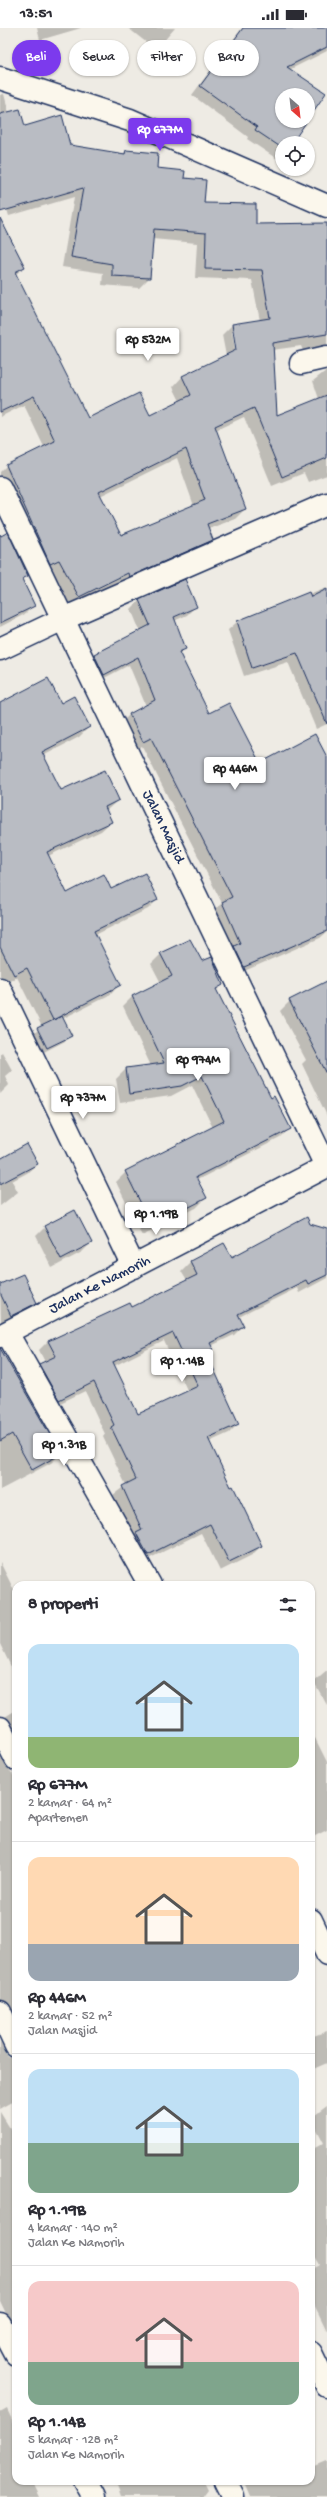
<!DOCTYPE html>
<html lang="id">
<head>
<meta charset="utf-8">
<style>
  :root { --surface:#fff; --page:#f7f7f7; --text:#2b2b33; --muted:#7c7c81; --line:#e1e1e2; --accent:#7c3aed }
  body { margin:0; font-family:"Gochi Hand",sans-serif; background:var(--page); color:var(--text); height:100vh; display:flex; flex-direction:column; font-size:15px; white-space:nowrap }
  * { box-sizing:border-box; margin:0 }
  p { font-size:13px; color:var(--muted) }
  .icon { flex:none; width:22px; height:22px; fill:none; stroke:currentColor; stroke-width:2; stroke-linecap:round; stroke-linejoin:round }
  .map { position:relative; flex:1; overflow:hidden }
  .drawer { position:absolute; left:12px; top:1553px; width:303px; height:904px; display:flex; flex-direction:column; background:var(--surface); border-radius:12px; box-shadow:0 1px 3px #0004 }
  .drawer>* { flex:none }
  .banner { position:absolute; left:12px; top:12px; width:303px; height:36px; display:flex; gap:8px }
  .needle { width:26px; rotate:152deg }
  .controls { position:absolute; left:275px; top:60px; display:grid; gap:8px }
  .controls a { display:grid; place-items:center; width:40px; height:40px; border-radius:50%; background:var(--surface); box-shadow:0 1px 3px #0004; font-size:20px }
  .price { position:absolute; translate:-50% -34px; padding:0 9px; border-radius:4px; background:#fff; color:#222; font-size:13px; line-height:26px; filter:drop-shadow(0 1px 2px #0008) }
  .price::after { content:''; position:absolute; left:50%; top:24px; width:12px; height:9px; margin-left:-6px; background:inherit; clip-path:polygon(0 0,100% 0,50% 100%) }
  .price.current { background:var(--accent); color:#fff }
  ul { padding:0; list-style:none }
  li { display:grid; align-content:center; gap:8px; height:212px; padding:0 16px }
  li+li { border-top:1px solid var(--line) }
  li span { display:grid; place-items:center; height:124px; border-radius:12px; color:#555 }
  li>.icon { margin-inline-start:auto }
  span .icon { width:72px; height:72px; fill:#fffc; stroke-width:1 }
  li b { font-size:17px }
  h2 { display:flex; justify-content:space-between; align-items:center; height:48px; padding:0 16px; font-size:17px }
  .tag { padding:0 14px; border-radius:18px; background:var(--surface); box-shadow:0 1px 3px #0004; font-size:14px; line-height:36px }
  .tag.current { background:var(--accent); color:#fff }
  .status { display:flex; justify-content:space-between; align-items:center; height:28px; padding:0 20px; background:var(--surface); direction:ltr }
  .status svg { height:11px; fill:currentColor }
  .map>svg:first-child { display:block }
  .shadow { fill:#0003; fill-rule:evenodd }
  .building { fill:#b9bcc3; stroke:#1b2f5e; fill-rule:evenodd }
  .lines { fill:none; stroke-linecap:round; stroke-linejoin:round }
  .minor-casing { stroke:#1b2f5e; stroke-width:25 }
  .tertiary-casing { stroke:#1b2f5e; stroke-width:25 }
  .trunk-casing { stroke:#1b2f5e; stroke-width:25 }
  .minor { stroke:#fbf7ec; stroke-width:22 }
  .tertiary { stroke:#fbf7ec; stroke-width:22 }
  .trunk { stroke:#fbf7ec; stroke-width:22 }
  .labels { text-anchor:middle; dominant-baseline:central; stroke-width:4; stroke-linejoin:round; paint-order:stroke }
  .street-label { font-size:15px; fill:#1b2f5e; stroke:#fbf7ec }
</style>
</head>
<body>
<div class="status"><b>13:51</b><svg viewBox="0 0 49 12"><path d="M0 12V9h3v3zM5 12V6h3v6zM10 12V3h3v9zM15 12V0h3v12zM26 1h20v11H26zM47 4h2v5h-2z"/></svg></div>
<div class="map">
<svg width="327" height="2469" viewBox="0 0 327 2469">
  <rect width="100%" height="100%" fill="#eeebe4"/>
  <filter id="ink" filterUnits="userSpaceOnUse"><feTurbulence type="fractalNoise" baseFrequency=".025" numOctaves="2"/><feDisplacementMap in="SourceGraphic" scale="8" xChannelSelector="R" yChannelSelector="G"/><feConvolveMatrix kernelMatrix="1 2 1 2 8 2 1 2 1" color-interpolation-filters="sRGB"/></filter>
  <g filter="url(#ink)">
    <path class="shadow" d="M37,0H81L40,12Z
      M128,0H175L156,22Z
      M242,0H327V23L289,42L324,65L308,89V67H282V93H306L291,115H282V126L277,131L247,111L248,109L192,67Z
      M4,66L9,85L24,99L70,118L122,127L126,123L156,141L183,151L203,176L255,197L327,240V333L305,328L301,318L272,322L276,388L319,371L313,353L327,342V447L308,454L304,445L272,458L244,389L216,402L245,481L235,491L208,501L212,512L202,521L119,558L118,554L69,578L0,454V444L6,438L44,419L24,377L0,389V192L24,239L15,247L87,391L149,388L180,373L173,359L182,349L226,328L222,307L232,297L260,293L252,252L195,250L197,215L152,211L149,250L139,260L102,257L103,245L62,239L74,169L9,188L0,158V67ZM232,304H234L238,327H236ZM177,430L194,478L120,508L100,468Z
      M0,509L27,547L21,553L33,578L25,586L0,599Z
      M327,559V696L316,701L288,634L244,648L228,602L237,594Z
      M140,572L196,578L187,587L174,593L185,621L179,626L209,686L259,736L327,731V904L320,910L235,947L214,883L222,875L142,718L135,722L121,695L130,686L146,678L129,637L95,655L85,635L94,627L140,603L131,581Z
      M0,676L60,677L89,699L79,709L43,728L60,764L118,772L106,783L111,794L101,803L48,828L66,866L111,862L157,872L148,881L95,907L120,956L111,966L62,991L70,1008L65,1013L42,1025L33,1006L42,999L17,949L4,956L0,947Z
      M161,926L201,935L221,957L216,963L270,1071L289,1101L280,1110L197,1152L206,1170L196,1180L142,1207L116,1154L126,1144L213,1100L192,1057L171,1068L120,1075L116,1051L126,1041L151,1038L123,978L133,968L161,955L151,936Z
      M327,954V1088L302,1036L306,1032L280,983L290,973Z
      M2,1024L12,1042L5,1048L9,1057L0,1066V1026Z
      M0,1132L37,1136L27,1145L12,1153L18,1164L0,1178Z
      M310,1196L327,1202V1250L299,1265L297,1260L239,1289L243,1298L234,1307L211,1318L212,1321L206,1326L238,1396L229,1405L209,1414L230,1461L261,1518L252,1527L220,1543L201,1505L138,1536L132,1510L113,1467L126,1457L103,1409L105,1406L85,1363L50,1380L31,1346L45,1334L39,1322L48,1313L132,1280L187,1253L181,1243L190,1234L224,1216L231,1230ZM164,1313L188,1364L138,1388L114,1338Z
      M45,1199L91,1215L82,1224L52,1240L36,1208Z
      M0,1257L36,1275L26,1284L1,1297Z
      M0,1333L60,1426L51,1435L0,1462Z
      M0,1534L16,1566V1649L0,1616Z
      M327,1643V1677L314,1654Z
      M16,1682V1729L0,1692Z
      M315,1710L327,1734V1802L311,1810V1712Z
      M0,1729L16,1751V2018L0,1987Z
      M327,2003V2035L311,2042V2009Z
      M0,2014L8,2029L16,2031V2072L0,2081Z
      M327,2078V2303L311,2270V2242L320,2237L311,2221V2122L324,2115L311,2090Z
      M0,2084L16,2110V2306L0,2273Z
      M7,2381L16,2401V2453H32L40,2469H0V2385Z
      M311,2429L315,2438L327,2433V2469H251L244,2453H311Z
      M115,2453H204L208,2461L202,2469H121Z"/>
    <path class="building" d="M243,0H327V19L287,39L326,65L308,91V67H282V93H307L292,115H282V120L255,102L257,99L200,58Z
      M20,81L25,98L62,87L70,117L125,126L126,122L158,125L157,140L185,143L184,150L206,152L204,175L256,176V196L327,195V306L273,315L277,387L327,367V430L282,449L254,380L215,398L246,481L207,496L213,512L129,549L128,545L79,569L59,532L50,536L6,437L55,413L34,368L0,384V190L25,239L15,244L88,390L139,365L150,387L191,367L182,348L236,322L232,296L270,290L262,242L205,241L206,205L154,201L150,250L112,248V236L71,229L83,160L0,184V86ZM186,421L205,472L121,507L99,464Z
      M8,504L28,548L22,551L35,578L0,595V506L1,508Z
      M185,551L197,579L174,589L186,621L179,624L209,685L229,675L260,735L315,706L327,729V903L244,939L234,918L240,915L222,874L232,869L151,710L143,714L129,686L155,672L138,629L104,647L94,626L150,597L139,572Z
      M327,561V696L297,625L252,640L237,593L309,564L311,569Z
      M48,650L61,675L74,668L90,699L42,724L61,762L105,742L119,772L105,779L112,794L47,824L67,865L104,846L111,861L145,845L158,872L94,903L121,957L53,992L27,940L14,947L0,919V675Z
      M190,911L202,933L212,929L223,957L216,961L271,1070L274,1068L291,1101L196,1149L207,1170L152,1198L125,1143L224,1093L202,1048L182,1058L129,1066L126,1040L164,1035L132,968L172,948L160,925Z
      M327,953V1046L289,972Z
      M62,988L72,1008L47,1020L37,1000Z
      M27,1116L38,1136L0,1156V1131Z
      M75,1182L92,1215L61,1231L44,1198Z
      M307,1189L310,1196L327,1201V1247L308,1256L306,1252L238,1286L244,1298L210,1315L213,1321L206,1324L239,1396L208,1410L231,1459L233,1458L262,1518L229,1534L210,1496L148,1527L136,1505L142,1502L122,1458L136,1451L111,1399L114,1397L94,1354L59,1372L39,1336L56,1328L48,1313L130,1275L132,1279L197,1247L190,1233L224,1215L232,1229ZM173,1305L198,1358L138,1386L113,1334Z
      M23,1246L37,1275L11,1288L0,1265V1256Z
      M0,1320L61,1426L32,1442L12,1406L0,1413Z"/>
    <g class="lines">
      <defs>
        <path id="minor" d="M0,50L130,92L327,178
          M301,335L327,329
          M0,460L326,1138
          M0,621L63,591L327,476
          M0,961L134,1239
          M7,1305L150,1557
          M0,1700L16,1731
          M311,1892L327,1926
          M0,1984L16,2018
          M311,2325L327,2358
          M225,2453L233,2469"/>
        <path id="tertiary" d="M0,1308L327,1138"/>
        <path id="trunk" d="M0,2296L16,2326
          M85,2453L94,2469"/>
      </defs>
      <use href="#minor" class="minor-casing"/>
      <use href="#tertiary" class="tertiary-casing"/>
      <use href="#trunk" class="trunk-casing"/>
      <use href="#minor" class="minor"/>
      <use href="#tertiary" class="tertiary"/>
      <use href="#trunk" class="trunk"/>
    </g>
  </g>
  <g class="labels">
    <g class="street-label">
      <text transform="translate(163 799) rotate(64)">Jalan Masjid</text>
      <text transform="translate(100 1257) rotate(-27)">Jalan Ke Namorih</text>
    </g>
  </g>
</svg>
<div class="controls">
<a><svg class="needle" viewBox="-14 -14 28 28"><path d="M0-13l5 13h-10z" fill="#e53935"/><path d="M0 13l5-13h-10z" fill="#7c7c81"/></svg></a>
<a><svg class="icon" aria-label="locate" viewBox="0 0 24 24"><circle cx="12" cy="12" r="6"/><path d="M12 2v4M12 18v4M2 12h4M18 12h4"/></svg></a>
</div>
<b class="price current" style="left:160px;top:124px">Rp 677M</b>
<b class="price" style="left:148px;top:334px">Rp 532M</b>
<b class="price" style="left:235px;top:763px">Rp 446M</b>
<b class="price" style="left:198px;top:1054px">Rp 974M</b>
<b class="price" style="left:83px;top:1092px">Rp 737M</b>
<b class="price" style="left:156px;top:1208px">Rp 1.19B</b>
<b class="price" style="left:182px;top:1355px">Rp 1.14B</b>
<b class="price" style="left:64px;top:1439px">Rp 1.31B</b>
<div class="banner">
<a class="tag current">Beli</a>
<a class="tag">Sewa</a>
<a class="tag">Filter</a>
<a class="tag">Baru</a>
</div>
<section class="drawer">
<h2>8 properti<svg class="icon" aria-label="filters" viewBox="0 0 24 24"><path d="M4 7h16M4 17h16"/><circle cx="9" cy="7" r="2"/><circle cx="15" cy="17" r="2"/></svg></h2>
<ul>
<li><span style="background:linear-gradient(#bfe0f5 75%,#8fb573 0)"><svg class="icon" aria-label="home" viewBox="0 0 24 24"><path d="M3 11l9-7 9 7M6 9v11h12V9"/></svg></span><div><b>Rp 677M</b><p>2 kamar · 64 m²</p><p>Apartemen</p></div></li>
<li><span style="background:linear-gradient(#ffd9b3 70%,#9aa5b1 0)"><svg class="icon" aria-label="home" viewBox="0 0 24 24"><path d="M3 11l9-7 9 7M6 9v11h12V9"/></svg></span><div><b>Rp 446M</b><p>2 kamar · 52 m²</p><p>Jalan Masjid</p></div></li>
<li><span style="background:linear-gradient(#bfe0f5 60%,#7fa58c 0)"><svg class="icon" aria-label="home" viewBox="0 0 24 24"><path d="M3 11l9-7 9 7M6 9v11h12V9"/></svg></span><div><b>Rp 1.19B</b><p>4 kamar · 140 m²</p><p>Jalan Ke Namorih</p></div></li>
<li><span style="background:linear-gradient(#f6c9c9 65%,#7fa58c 0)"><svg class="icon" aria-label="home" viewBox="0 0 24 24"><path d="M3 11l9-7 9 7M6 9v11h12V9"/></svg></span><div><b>Rp 1.14B</b><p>5 kamar · 128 m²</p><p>Jalan Ke Namorih</p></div></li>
</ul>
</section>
</div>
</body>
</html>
